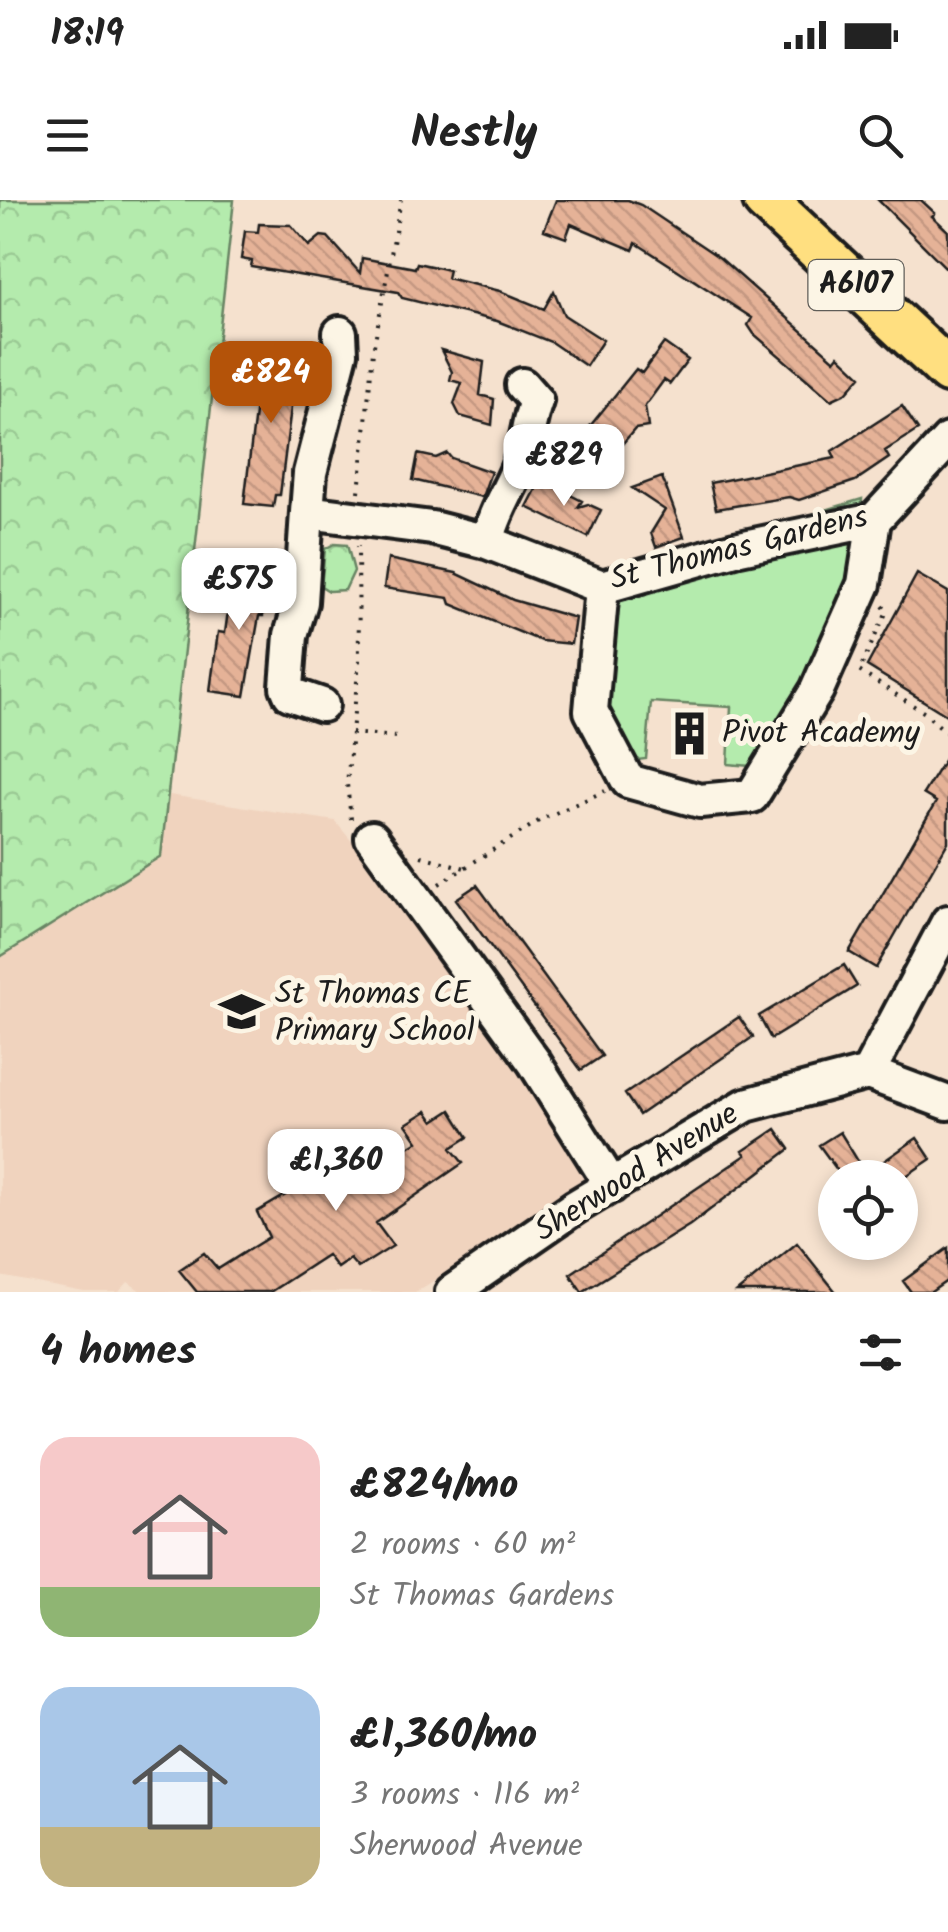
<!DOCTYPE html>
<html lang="en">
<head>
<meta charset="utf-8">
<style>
  :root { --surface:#fff; --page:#f2f2f2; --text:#222; --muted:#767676; --accent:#b45309 }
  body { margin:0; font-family:Kalam,sans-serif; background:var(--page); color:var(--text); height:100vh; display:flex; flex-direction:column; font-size:38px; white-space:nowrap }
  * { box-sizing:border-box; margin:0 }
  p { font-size:32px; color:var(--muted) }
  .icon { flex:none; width:55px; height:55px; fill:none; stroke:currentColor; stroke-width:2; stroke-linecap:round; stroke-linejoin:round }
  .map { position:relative; height:1092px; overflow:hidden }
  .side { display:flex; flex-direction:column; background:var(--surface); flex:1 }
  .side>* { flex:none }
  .controls { position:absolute; left:818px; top:960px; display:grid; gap:20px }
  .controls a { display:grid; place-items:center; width:100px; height:100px; border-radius:50%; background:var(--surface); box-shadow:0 5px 15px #0003; font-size:50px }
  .price { position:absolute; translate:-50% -85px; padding:0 22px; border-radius:20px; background:#fff; color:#222; font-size:32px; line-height:65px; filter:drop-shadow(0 2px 5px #0008) }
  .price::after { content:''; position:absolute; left:50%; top:60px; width:30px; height:22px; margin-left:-15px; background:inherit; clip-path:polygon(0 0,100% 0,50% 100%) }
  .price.active { background:var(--accent); color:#fff }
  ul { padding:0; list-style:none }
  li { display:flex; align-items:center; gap:30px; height:250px; padding:0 40px }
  li span { display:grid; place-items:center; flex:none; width:280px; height:200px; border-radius:30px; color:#555 }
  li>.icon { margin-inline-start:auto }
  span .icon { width:120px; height:120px; fill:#fffc; stroke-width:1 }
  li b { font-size:42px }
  h2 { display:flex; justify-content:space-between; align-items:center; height:120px; padding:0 40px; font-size:42px }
  .status { display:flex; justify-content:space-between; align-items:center; height:70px; padding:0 50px; background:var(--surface); direction:ltr }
  .status svg { height:28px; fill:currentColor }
  header { display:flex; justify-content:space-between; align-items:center; height:130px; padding:0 40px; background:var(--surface); font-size:45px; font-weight:600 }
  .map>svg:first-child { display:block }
  .built { fill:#f0d3be }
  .grass { fill:#b4ebad; stroke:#688464; stroke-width:2.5 }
  .forest { fill:url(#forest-crowns); stroke:#688464; stroke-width:2.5 }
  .building { fill:url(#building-back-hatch); stroke:#1c1c1c; stroke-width:2.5 }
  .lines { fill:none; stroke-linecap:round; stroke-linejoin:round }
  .minor-casing { stroke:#1c1c1c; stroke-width:40 }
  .major-casing { stroke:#1c1c1c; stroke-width:50 }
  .path { stroke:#1c1c1c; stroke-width:4; stroke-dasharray:2.5 8; stroke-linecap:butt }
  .minor { stroke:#fcf5e5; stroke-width:32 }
  .major { stroke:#ffdf80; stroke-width:42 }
  .labels { text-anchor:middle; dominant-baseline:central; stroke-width:10; stroke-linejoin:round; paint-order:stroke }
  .shield { fill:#fcf5e5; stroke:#5f5d58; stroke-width:2.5 }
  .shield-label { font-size:30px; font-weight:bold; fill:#1c1c1c }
  .street-label { font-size:32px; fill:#1c1c1c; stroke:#fcf5e5 }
  .poi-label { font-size:32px; fill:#1c1c1c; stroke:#fcf5e5; text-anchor:start }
</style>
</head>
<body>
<div class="status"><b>18:19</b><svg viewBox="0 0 49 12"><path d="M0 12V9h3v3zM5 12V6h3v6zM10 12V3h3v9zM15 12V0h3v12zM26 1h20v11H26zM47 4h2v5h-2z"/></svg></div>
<header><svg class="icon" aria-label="menu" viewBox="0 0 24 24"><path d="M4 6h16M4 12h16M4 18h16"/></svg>Nestly<svg class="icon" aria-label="search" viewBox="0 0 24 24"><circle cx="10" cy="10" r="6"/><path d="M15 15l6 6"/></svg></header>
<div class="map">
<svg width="948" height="1092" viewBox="0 0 948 1092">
  <defs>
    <pattern id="forest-crowns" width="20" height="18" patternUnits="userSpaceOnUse" patternTransform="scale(2.5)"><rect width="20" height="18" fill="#b4ebad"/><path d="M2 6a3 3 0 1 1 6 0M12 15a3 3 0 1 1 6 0" fill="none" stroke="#9ac994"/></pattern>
    <pattern id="building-back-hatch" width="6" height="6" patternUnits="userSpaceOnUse" patternTransform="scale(2.5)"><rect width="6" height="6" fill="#e5b297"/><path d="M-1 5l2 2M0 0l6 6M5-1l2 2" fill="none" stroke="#c49882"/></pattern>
  </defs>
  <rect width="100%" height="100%" fill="#f5e1ce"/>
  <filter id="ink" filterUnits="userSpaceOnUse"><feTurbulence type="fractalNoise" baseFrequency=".01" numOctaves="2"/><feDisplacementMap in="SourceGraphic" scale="20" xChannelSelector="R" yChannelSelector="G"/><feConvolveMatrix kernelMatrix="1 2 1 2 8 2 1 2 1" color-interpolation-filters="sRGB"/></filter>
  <g filter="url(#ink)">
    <path class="built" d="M163,594L335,621L405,706L526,868L594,978L416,1092H142L128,1082L119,1092H84L0,1076V757L161,656Z"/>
    <path class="grass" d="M862,299L856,377L762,567L728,564L731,507L651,502L646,559L603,564L594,380Z"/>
    <path class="forest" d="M0,0H234L161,656L0,757Z
      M334,344L347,345L354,371L345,390L329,391L321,386L325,349Z"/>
    <path class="building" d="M556,0H628L641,5L720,58L835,160L839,155L861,176L846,193L831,200L754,134L748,125L752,118L636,43L633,50L571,24L566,38L544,30Z
      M878,0H921L935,13L932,16L948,31V70Z
      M259,24L291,25L309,46L321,36L328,37L360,73L362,58L415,68L417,63L449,70L447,78L500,91L544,109L554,91L564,115L603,140L586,166L551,142L497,121L402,98L398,92L251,67L252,61L241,59L245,31L258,32Z
      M664,143L688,160L670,184L664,180L645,206L648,227L635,229L606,263L574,246L636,169L642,173Z
      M263,146L293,149L292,159L297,160L280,295H275L273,307L244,304Z
      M441,150L484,162L480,195L494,199L492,225L460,216L454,204L462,183L450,180L452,172Z
      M902,206L918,230L885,251L889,258L855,281L799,300L789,297L716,309L710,283L835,258L832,251Z
      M447,253L451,258L491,272L482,297L413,280L418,254L436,258Z
      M662,277L684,337L656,347L651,333L665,310L632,288Z
      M541,280L582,301L578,307L588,304L601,310L588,337L527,307Z
      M388,359L456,373L513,400L575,418L571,444L541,441L451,404L449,398L384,388Z
      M234,367L265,370L263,416H259L245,496L210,491L218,432L225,433Z
      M917,374L948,392V516L867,466Z
      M948,554V642L876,768L849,752L936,602L923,594Z
      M477,685L602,856L581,870L456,699Z
      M844,765L857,786L771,839L759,816Z
      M739,817L753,837L639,915L625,894Z
      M451,910L468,937L451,948L463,963L376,1023L393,1046L358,1068L350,1059L337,1068L327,1055L270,1092H197L179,1070L204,1053L218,1069L269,1037L257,1012L350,957L364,975L418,941L406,924L427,911L434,921Z
      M776,929L790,949L690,1025L582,1092L570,1074L746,955L743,951Z
      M840,932L861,966L843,978L819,945Z
      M917,938L931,959L900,980L884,961Z
      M797,1043L836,1092H737Z
      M948,1048V1080L931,1092H911L903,1081Z"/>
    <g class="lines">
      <defs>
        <path id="minor" d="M307,312L310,273L341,153L340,133
          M487,342C495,307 515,283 523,254C528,236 529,219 536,201L522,185
          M602,387L591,511L628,581L700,601L752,596L817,490L864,384L874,320
          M322,505L290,494L287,487L291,435L301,402L307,312L432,328L487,342L602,387L735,349L874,320L948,240
          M372,638L534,862L612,986
          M868,873L948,722
          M452,1092L575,1007L746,905L868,873L948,903"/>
        <path id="major" d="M765,0L948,171"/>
      </defs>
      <use href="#minor" class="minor-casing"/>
      <use href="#major" class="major-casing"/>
      <path class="path" d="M359,292L373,151L401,0
        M883,406L887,411L859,471L925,513L948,534
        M351,533L397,537
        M351,619L347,584L359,461L358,346
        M421,656L465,668
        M439,684L542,619L605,591"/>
      <use href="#minor" class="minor"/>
      <use href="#major" class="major"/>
    </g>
  </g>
  <defs>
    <symbol id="building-bare" viewBox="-9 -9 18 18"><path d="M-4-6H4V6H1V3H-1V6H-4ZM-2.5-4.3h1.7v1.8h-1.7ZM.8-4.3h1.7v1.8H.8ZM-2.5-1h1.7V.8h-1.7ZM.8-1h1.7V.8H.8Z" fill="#1c1c1c" stroke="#fcf5e5" stroke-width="2.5" paint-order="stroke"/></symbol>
    <symbol id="school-bare" viewBox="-9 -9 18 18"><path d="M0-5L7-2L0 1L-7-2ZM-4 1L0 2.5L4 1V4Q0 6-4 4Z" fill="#1c1c1c" stroke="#fcf5e5" stroke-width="2.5" paint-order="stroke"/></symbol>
  </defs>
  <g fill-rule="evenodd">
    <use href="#building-bare" x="658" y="502" width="63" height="63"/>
    <use href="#school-bare" x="210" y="780" width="63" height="63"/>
  </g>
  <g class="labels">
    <rect class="shield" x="808.5" y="60" width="95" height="50" rx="8"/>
    <g class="shield-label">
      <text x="856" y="85">A6107</text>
    </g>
    <g class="street-label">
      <text transform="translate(739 349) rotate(-14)">St Thomas Gardens</text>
      <text transform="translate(637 973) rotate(-32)">Sherwood Avenue</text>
    </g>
    <g class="poi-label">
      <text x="722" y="533">Pivot Academy</text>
      <text x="275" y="794">St Thomas CE<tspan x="275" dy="37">Primary School</tspan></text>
    </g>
  </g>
</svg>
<div class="controls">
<a><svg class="icon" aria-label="locate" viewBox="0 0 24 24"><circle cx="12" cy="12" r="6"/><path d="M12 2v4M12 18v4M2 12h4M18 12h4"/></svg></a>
</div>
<b class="price active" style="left:271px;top:226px">£824</b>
<b class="price" style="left:564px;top:309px">£829</b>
<b class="price" style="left:239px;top:433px">£575</b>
<b class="price" style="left:336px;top:1014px">£1,360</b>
</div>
<section class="side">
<h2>4 homes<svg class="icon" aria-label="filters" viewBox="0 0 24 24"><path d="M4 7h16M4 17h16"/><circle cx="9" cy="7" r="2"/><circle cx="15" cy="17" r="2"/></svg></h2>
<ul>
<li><span style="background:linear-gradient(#f6c9c9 75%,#8fb573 0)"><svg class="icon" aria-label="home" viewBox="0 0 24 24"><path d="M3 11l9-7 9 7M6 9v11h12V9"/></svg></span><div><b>£824/mo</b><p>2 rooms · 60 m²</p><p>St Thomas Gardens</p></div></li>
<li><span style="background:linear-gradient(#a9c7e8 70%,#c2b280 0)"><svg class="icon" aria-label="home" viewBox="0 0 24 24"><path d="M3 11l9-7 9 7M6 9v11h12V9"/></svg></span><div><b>£1,360/mo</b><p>3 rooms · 116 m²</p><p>Sherwood Avenue</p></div></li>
</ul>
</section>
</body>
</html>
